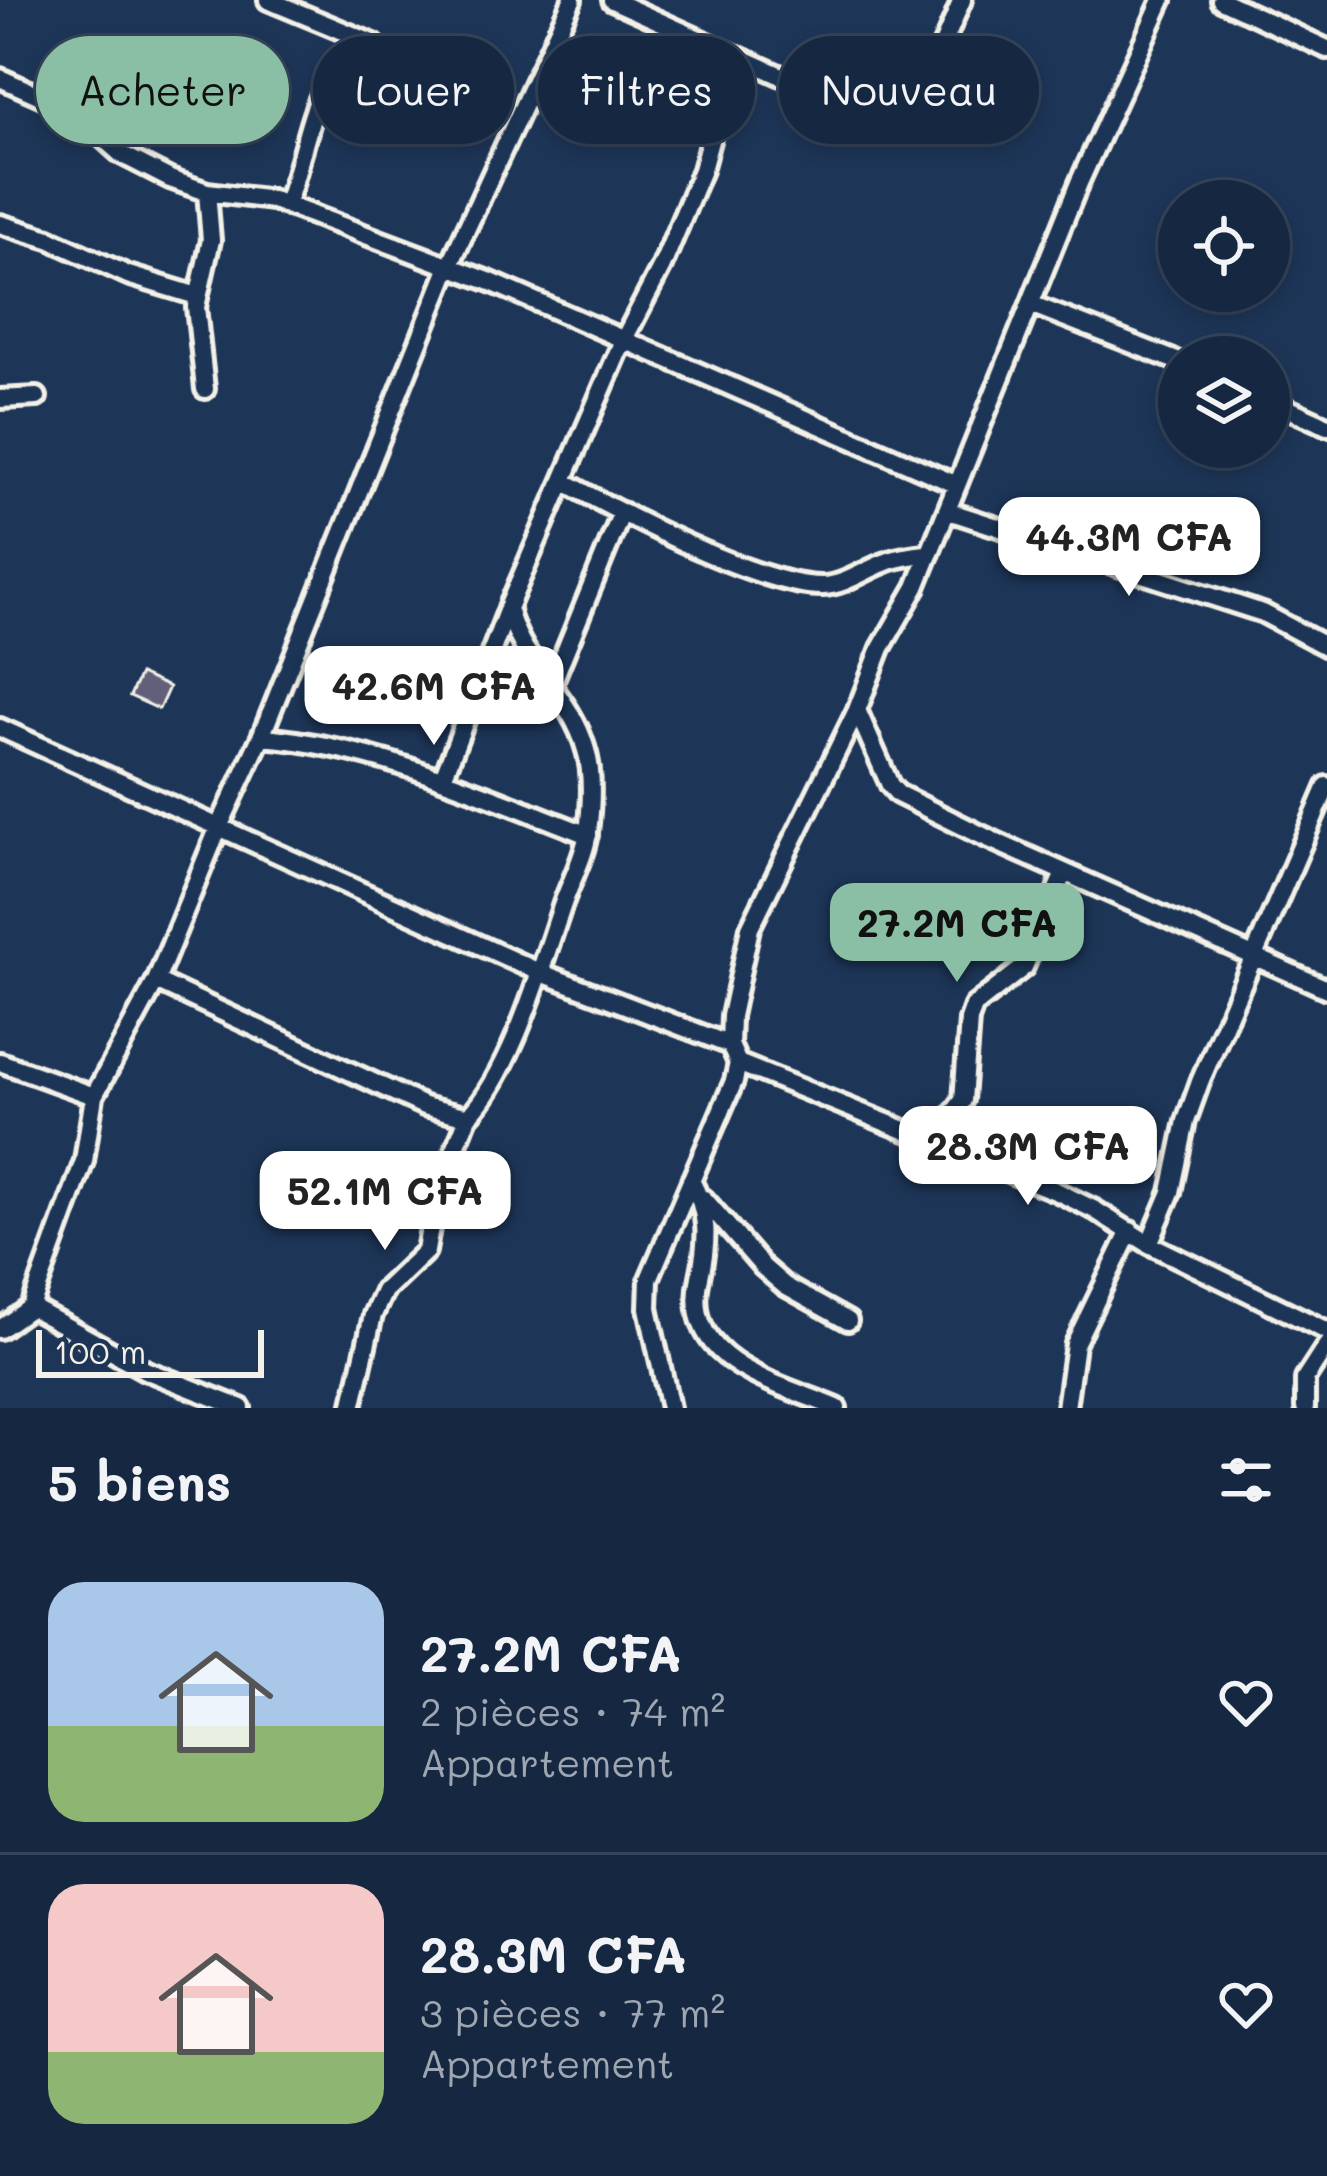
<!DOCTYPE html>
<html lang="fr">
<head>
<meta charset="utf-8">
<style>
  :root { --surface:#162841; --page:#23344c; --text:#f1f3f6; --muted:#9ea6b1; --line:#35445a; --accent:#8abfa5 }
  body { margin:0; font-family:Mali,sans-serif; background:var(--page); color:var(--text); height:100vh; display:flex; flex-direction:column; font-size:45px; white-space:nowrap }
  * { box-sizing:border-box; margin:0 }
  p { font-size:39px; color:var(--muted) }
  .icon { flex:none; width:66px; height:66px; fill:none; stroke:currentColor; stroke-width:2; stroke-linecap:round; stroke-linejoin:round }
  .map { position:relative; height:1408px; overflow:hidden }
  .side { display:flex; flex-direction:column; background:var(--surface); flex:1 }
  .side>* { flex:none }
  .banner { position:absolute; left:36px; top:36px; width:1257px; height:108px; display:flex; gap:24px }
  .tools { position:absolute; left:1158px; top:180px; display:grid; gap:24px }
  .tools a { display:grid; place-items:center; width:132px; height:132px; border-radius:50%; background:var(--surface); box-shadow:0 6px 18px #0003,0 0 0 3px var(--line); font-size:60px }
  .scale { position:absolute; left:36px; bottom:30px; width:228px; box-sizing:border-box; padding-left:12px; border:6px solid #f4f1e8; border-top:0; font-size:33px; line-height:42px; white-space:nowrap; color:#f4f1e8; -webkit-text-stroke:9px #1d3557; paint-order:stroke }
  .price { position:absolute; translate:-50% -102px; padding:0 27px; border-radius:24px; background:#fff; color:#222; font-size:39px; line-height:78px; filter:drop-shadow(0 3px 6px #0008) }
  .price::after { content:''; position:absolute; left:50%; top:72px; width:36px; height:27px; margin-left:-18px; background:inherit; clip-path:polygon(0 0,100% 0,50% 100%) }
  .price.active { background:var(--accent); color:#111 }
  ul { padding:0; list-style:none }
  li { display:flex; align-items:center; gap:36px; height:300px; padding:0 48px }
  li+li { border-top:3px solid var(--line) }
  li span { display:grid; place-items:center; flex:none; width:336px; height:240px; border-radius:36px; color:#555 }
  li>.icon { margin-inline-start:auto }
  span .icon { width:144px; height:144px; fill:#fffc; stroke-width:1 }
  li b { font-size:51px }
  h2 { display:flex; justify-content:space-between; align-items:center; height:144px; padding:0 48px; font-size:51px }
  .pill { padding:0 42px; border-radius:54px; background:var(--surface); box-shadow:0 6px 18px #0003,0 0 0 3px var(--line); font-size:42px; line-height:108px }
  .pill.active { background:var(--accent); color:#111 }
  .map>svg:first-child { display:block }
  .building { fill:#625e7a; stroke:#f4f1e8; stroke-width:3 }
  .lines { fill:none; stroke-linecap:round; stroke-linejoin:round }
  .minor-casing { stroke:#f4f1e8; stroke-width:26 }
  .minor { stroke:#1d3557; stroke-width:16 }
</style>
</head>
<body>
<div class="map">
<svg width="1327" height="1408" viewBox="0 0 1327 1408">
  <rect width="100%" height="100%" fill="#1d3557"/>
  <filter id="ink" filterUnits="userSpaceOnUse"><feTurbulence type="fractalNoise" baseFrequency=".00833" numOctaves="2"/><feDisplacementMap in="SourceGraphic" scale="24" xChannelSelector="R" yChannelSelector="G"/><feConvolveMatrix kernelMatrix="1 2 1 2 8 2 1 2 1" color-interpolation-filters="sRGB"/></filter>
  <g filter="url(#ink)">
    <path class="building" d="M140,674L169,687L159,709L130,696Z"/>
    <g class="lines">
      <defs>
        <path id="minor" d="M268,0L374,44L383,54L384,63C371,80 343,76 325,90C312,100 297,181 286,205
          M612,0L877,119L897,122L917,106L962,0
          M1221,0L1327,49
          M0,78L72,110L121,154L170,179L207,192L273,200L491,282L955,484
          M0,224L49,239L128,275L197,296
          M1033,305L1179,362
          M205,389L196,307L211,240L207,192
          M0,399L37,397
          M1269,400L1327,426
          M563,481C620,513 761,587 823,586C845,585 865,570 884,563C899,556 915,556 930,553
          M948,511L1263,613L1327,647
          M552,684L622,512
          M857,710L890,785L898,794L985,837L1327,989
          M0,728L539,972L730,1045
          M261,737C376,746 482,794 588,835
          M443,778L507,611
          M156,981L424,1106L468,1117C513,1070 542,964 564,901C572,879 585,855 588,832C591,808 593,773 586,750C570,692 522,667 508,608L622,343L662,266L702,170L733,56
          M0,1062L94,1096
          M738,1063L1058,1192L1095,1210L1149,1244L1327,1331
          M933,1142L963,1100L969,1020L974,1006L1024,967L1064,873
          M691,1180C709,1214 708,1240 700,1277C680,1363 776,1382 837,1408
          M704,1199L763,1267L785,1286L848,1321
          M1149,1244L1171,1192L1186,1121L1200,1082L1327,786
          M31,1307L145,1370L241,1408
          M0,1329L31,1307L84,1161L94,1096L156,981L218,829L261,737L448,269L572,0
          M352,1408L373,1315L384,1291L426,1251L435,1199L468,1117
          M670,1408L648,1308L649,1279L734,1081L738,1063L730,1045L731,1016L750,928L857,710L881,648L916,587L1079,183L1162,0
          M1066,1408L1075,1344L1130,1231
          M1305,1408V1379L1327,1345"/>
      </defs>
      <use href="#minor" class="minor-casing"/>
      <use href="#minor" class="minor"/>
    </g>
  </g>
</svg>
<div class="tools">
<a><svg class="icon" aria-label="locate" viewBox="0 0 24 24"><circle cx="12" cy="12" r="6"/><path d="M12 2v4M12 18v4M2 12h4M18 12h4"/></svg></a>
<a><svg class="icon" aria-label="layers" viewBox="0 0 24 24"><path d="M12 4l9 5-9 5-9-5zM3 14l9 5 9-5"/></svg></a>
</div>
<div class="scale">100 m</div>
<b class="price" style="left:1129px;top:599px">44.3M CFA</b>
<b class="price" style="left:434px;top:748px">42.6M CFA</b>
<b class="price active" style="left:957px;top:985px">27.2M CFA</b>
<b class="price" style="left:1028px;top:1208px">28.3M CFA</b>
<b class="price" style="left:385px;top:1253px">52.1M CFA</b>
<div class="banner">
<a class="pill active">Acheter</a>
<a class="pill">Louer</a>
<a class="pill">Filtres</a>
<a class="pill">Nouveau</a>
</div>
</div>
<section class="side">
<h2>5 biens<svg class="icon" aria-label="filters" viewBox="0 0 24 24"><path d="M4 7h16M4 17h16"/><circle cx="9" cy="7" r="2"/><circle cx="15" cy="17" r="2"/></svg></h2>
<ul>
<li><span style="background:linear-gradient(#a9c7e8 60%,#8fb573 0)"><svg class="icon" aria-label="home" viewBox="0 0 24 24"><path d="M3 11l9-7 9 7M6 9v11h12V9"/></svg></span><div><b>27.2M CFA</b><p>2 pièces · 74 m²</p><p>Appartement</p></div><svg class="icon" aria-label="heart" viewBox="0 0 24 24"><path d="M12 20l-8-8c-3-5 5-10 8-4 3-6 11-1 8 4z"/></svg></li>
<li><span style="background:linear-gradient(#f6c9c9 70%,#8fb573 0)"><svg class="icon" aria-label="home" viewBox="0 0 24 24"><path d="M3 11l9-7 9 7M6 9v11h12V9"/></svg></span><div><b>28.3M CFA</b><p>3 pièces · 77 m²</p><p>Appartement</p></div><svg class="icon" aria-label="heart" viewBox="0 0 24 24"><path d="M12 20l-8-8c-3-5 5-10 8-4 3-6 11-1 8 4z"/></svg></li>
</ul>
</section>
</body>
</html>
